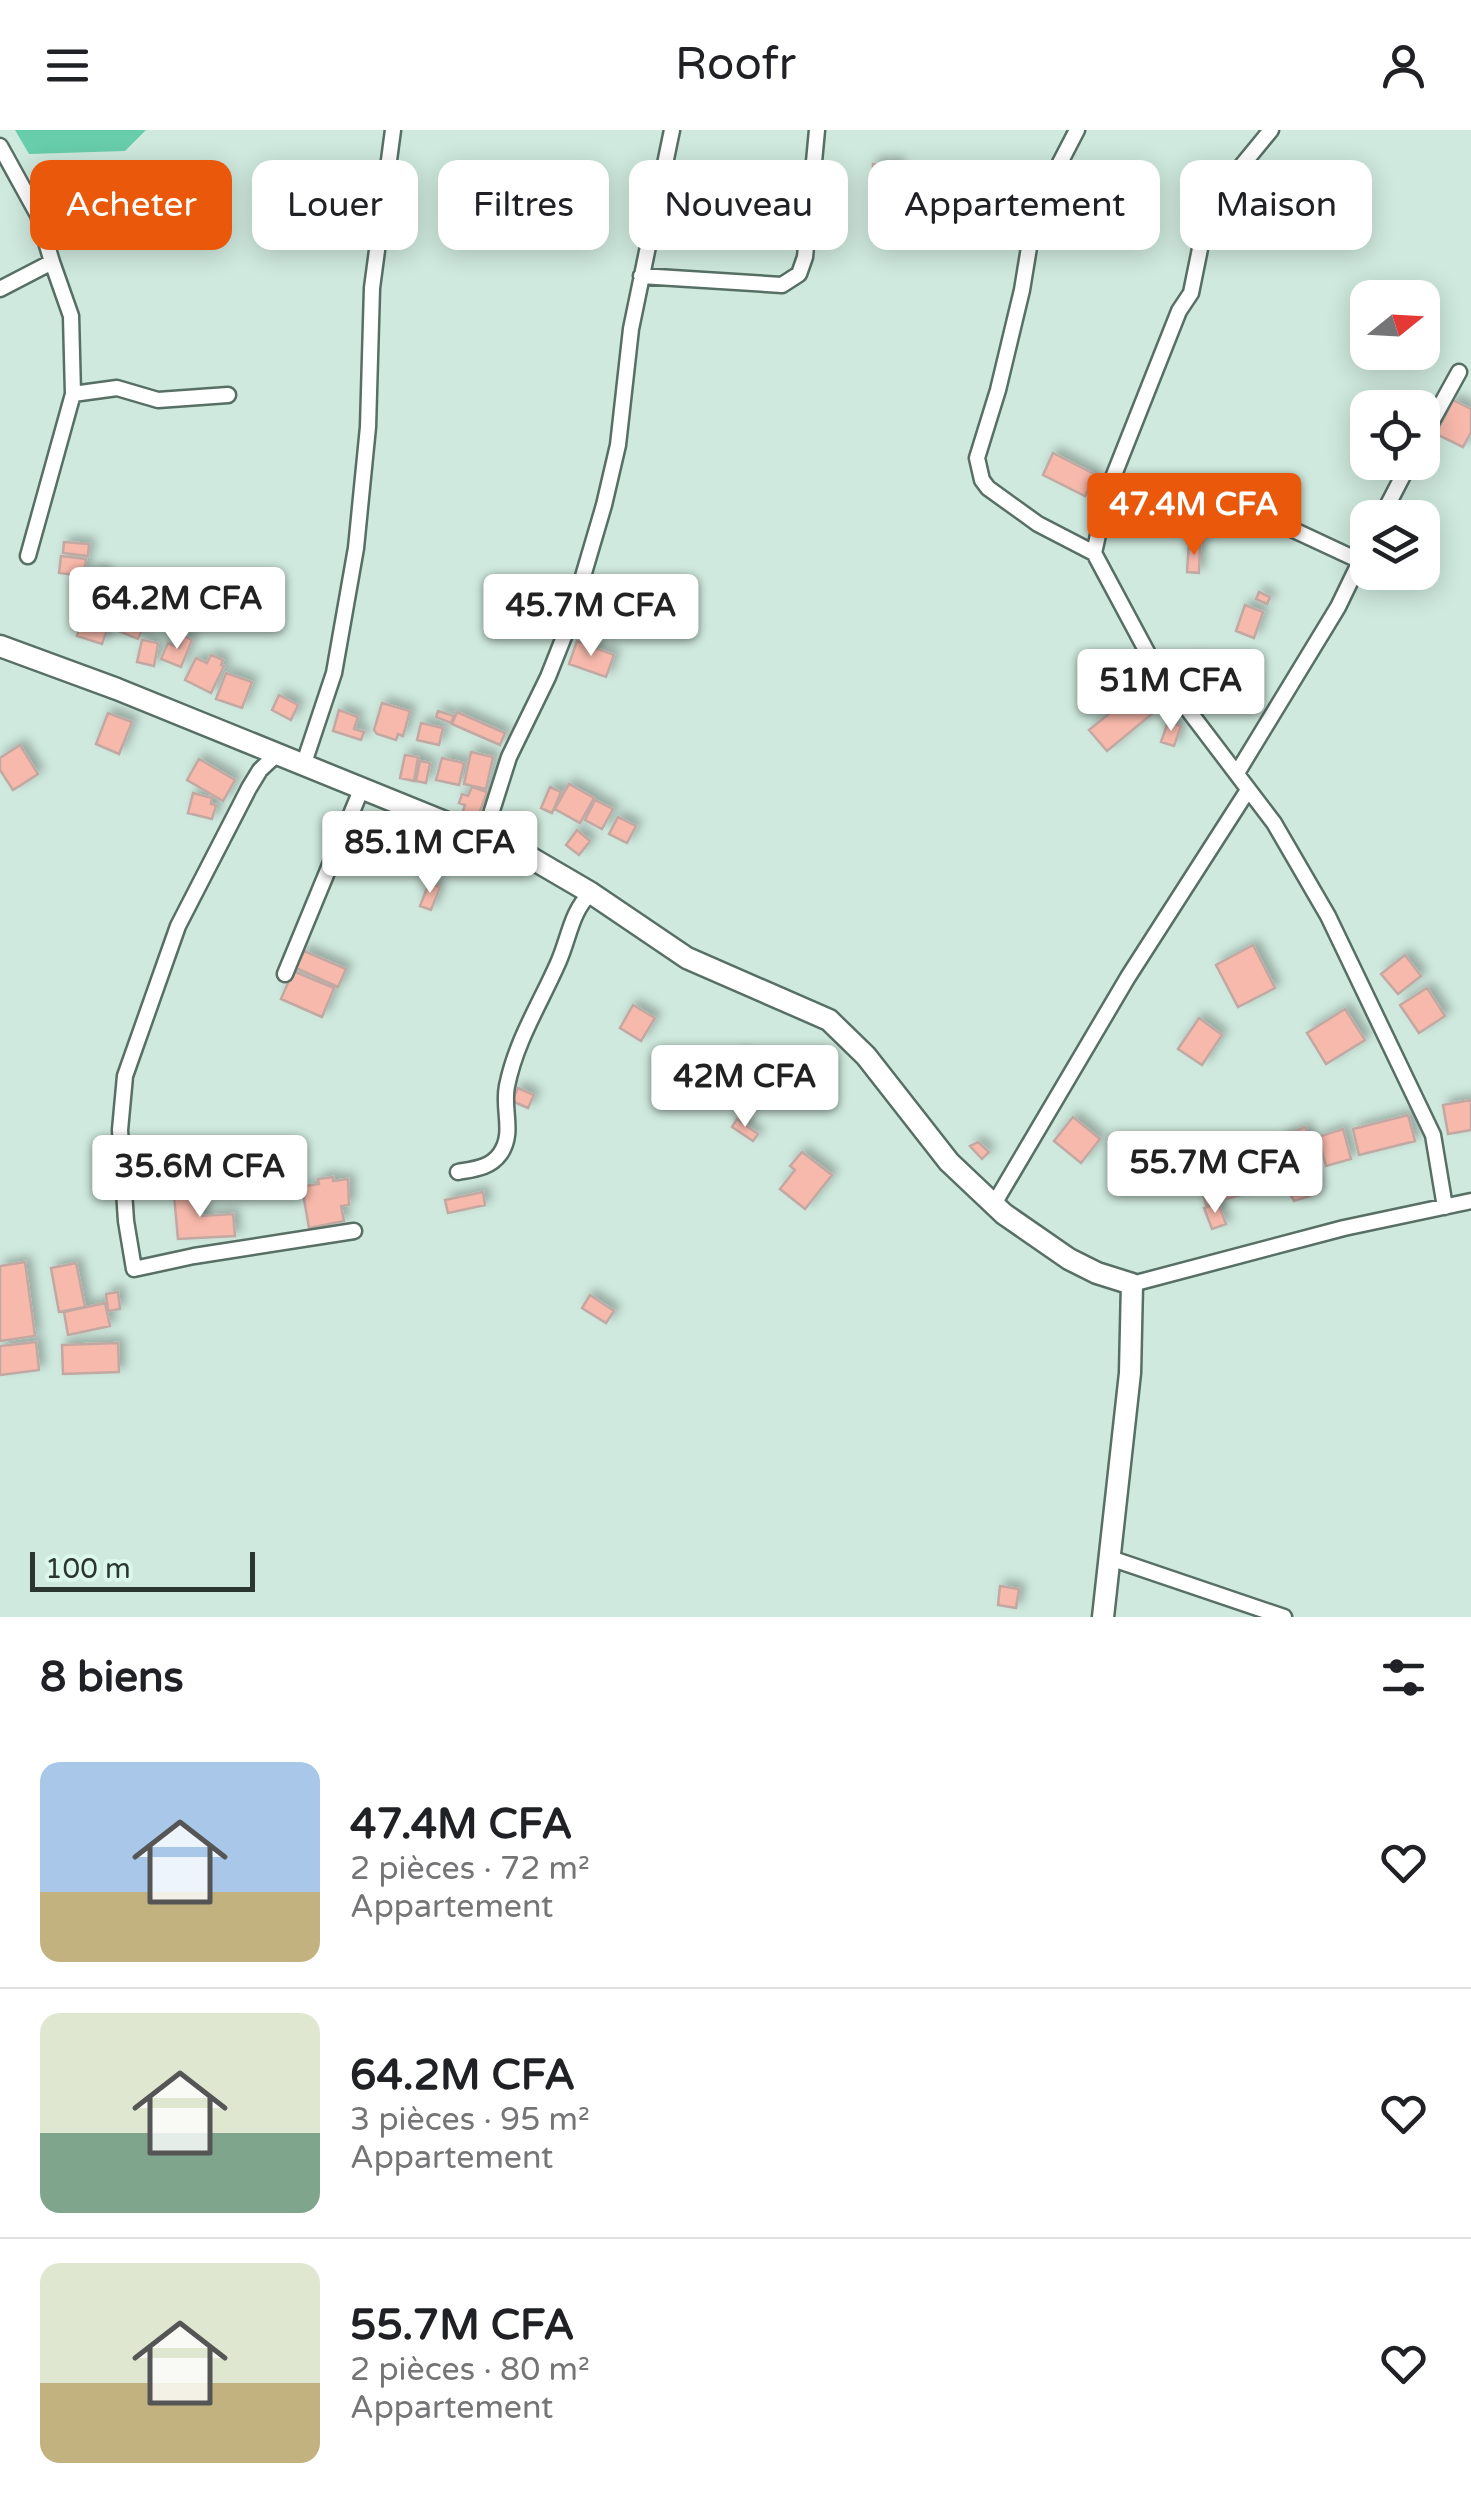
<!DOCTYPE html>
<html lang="fr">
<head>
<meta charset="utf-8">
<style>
  :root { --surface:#fff; --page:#f6f6f6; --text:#202124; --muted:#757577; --line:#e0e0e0; --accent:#ea580c }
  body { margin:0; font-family:"Varela Round",sans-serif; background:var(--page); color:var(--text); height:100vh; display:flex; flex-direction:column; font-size:38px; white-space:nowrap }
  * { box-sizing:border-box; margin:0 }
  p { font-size:32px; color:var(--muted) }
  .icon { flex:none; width:55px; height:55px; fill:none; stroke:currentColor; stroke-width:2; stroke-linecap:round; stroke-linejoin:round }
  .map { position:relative; height:1487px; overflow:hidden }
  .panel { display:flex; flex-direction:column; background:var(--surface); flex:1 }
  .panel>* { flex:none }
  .top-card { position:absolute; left:30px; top:30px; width:1412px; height:90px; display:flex; gap:20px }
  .needle { width:65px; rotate:72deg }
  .tools { position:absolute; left:1350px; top:150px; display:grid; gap:20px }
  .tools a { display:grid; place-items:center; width:90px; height:90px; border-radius:20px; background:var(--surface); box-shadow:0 5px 25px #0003; font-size:50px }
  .scale { position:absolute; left:30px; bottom:25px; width:225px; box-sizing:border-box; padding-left:10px; border:5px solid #2b3631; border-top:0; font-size:28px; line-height:35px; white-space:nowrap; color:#2b3631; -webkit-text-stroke:8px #dcf7eb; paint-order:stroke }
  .price { position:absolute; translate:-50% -85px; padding:0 22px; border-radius:10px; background:#fff; color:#222; font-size:32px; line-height:65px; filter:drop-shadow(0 2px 5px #0008) }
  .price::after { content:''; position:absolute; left:50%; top:60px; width:30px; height:22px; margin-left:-15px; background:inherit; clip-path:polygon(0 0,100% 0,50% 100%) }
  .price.selected { background:var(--accent); color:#fff }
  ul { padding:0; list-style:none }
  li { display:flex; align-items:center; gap:30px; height:250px; padding:0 40px }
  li+li { border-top:2px solid var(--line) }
  li span { display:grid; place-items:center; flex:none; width:280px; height:200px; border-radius:20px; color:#555 }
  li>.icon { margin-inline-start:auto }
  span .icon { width:120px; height:120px; fill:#fffc; stroke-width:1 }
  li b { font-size:42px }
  h2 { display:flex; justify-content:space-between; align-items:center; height:120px; padding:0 40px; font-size:42px }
  .pill { padding:0 35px; border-radius:20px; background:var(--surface); box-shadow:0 5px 25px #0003; font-size:35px; line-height:90px }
  .pill.selected { background:var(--accent); color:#fff }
  header { display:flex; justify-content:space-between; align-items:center; height:130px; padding:0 40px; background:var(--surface); font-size:45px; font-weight:600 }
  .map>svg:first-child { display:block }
  .green { fill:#67cdaa }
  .building { fill:#f7b9ab; stroke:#c2a8a2; stroke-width:2.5; filter:url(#shadow) }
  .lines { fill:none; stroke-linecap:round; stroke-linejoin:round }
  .street-casing { stroke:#576f65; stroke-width:19 }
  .secondary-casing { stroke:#576f65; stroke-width:25 }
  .street { stroke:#fff; stroke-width:14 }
  .secondary { stroke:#fff; stroke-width:20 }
</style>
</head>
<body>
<header><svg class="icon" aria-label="menu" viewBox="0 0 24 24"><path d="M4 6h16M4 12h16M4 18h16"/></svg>Roofr<svg class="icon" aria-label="person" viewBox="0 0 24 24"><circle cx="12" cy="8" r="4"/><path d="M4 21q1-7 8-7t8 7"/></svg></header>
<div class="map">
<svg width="1471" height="1487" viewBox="0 0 1471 1487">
  <defs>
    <filter id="shadow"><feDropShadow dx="5.5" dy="-5.5" stdDeviation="5" flood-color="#0004"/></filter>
  </defs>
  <rect width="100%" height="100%" fill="#cfe9de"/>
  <path class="green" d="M15,0H146L125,21L29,24Z"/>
  <path class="building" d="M873,34H898V59L873,58Z
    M1453,270L1471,279V302L1463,317L1436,304Z
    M1053,323L1096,345L1085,366L1043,345Z
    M1189,379L1211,386L1203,413L1189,408Z
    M64,412L89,414L88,426L63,423Z
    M1189,412L1200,416L1199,443L1187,442Z
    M61,426L86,429L84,446L59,443Z
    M91,441H105L104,459H90Z
    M1259,462L1270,467L1267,474L1256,469Z
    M1245,475L1263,482L1254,508L1236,501Z
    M85,480L111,488L102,514L77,506Z
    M118,482L145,494L138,509L111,498Z
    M184,506L192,510L181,537L161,529L168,513L179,518Z
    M142,510L158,513L154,536L137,532Z
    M577,511L614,525L606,547L569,534Z
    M211,525L223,530L221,535L224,536L211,563L185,550L196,528L207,533Z
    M1194,530L1199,540L1174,553L1169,543Z
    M226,543L252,552L242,578L216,569Z
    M1188,547L1196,559L1189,563L1182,551Z
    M1142,557L1159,578L1107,621L1089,600Z
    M279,565L298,575L291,590L272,580Z
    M382,573L410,581L403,606L398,604L396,610L377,604L374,600Z
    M339,580L358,587L354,599L364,602L361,610L333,601Z
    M438,581L454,586L451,593L436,587Z
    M457,582L505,603L500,615L452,594Z
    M108,583L132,592L119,624L96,614Z
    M1168,592L1181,596L1174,616L1161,612Z
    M421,593L443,598L439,615L417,610Z
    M20,615L38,644L13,660L0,640V628Z
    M471,622L493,627L486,659L464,654Z
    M405,625L418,627L414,651L400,648Z
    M442,628L464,633L459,655L436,650Z
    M199,629L235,650L223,671L187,650Z
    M420,631L430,633L426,653L416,651Z
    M569,654L594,668L580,693L555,679Z
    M472,657L487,662L478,687L463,681L465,675L459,673L462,664L468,666Z
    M550,657L561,662L552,683L541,678Z
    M193,663L212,668L211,674L216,675L212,689L188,683Z
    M595,670L613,679L602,699L585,690Z
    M618,687L636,696L627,713L609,704Z
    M577,700L590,711L579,725L566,715Z
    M429,753L440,757L431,780L420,776Z
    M1253,815L1275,858L1238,877L1216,835Z
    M304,821L346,839L338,857L296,838Z
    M1405,825L1421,846L1398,864L1381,844Z
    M293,841L334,858L322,887L281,869Z
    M1427,858L1445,886L1419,903L1400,875Z
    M633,875L655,888L641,911L620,898Z
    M1345,879L1365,910L1326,934L1307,903Z
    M1199,888L1222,905L1202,935L1178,919Z
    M739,924L761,940L757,946L735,930Z
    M518,958L534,965L528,978L512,971Z
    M1471,970V1000L1448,1004L1443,975Z
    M1408,985L1415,1011L1359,1025L1353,999Z
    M1073,987L1100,1009L1081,1033L1054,1011Z
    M737,989L758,1004L753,1011L732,997Z
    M1305,997L1318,1028L1293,1039L1280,1008Z
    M1343,999L1351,1029L1326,1036L1318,1007Z
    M978,1012L989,1022L982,1029L970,1016Z
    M1172,1020L1179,1037L1158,1043L1152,1028Z
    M802,1022L832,1045L805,1079L780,1059L795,1040L790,1036Z
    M1273,1027L1272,1033L1278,1042L1249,1052L1243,1044L1244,1035Z
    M1208,1034L1212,1047L1235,1041L1241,1065L1206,1075L1196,1037Z
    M1310,1036L1319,1063L1294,1071L1286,1057V1041Z
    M333,1047V1051L348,1049L349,1075L341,1076L344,1091L309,1098L304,1069L305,1056L319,1054L318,1049Z
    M483,1062L485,1075L448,1083L445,1070Z
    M199,1064L201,1086L233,1084L235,1106L178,1109L174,1065Z
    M1218,1073L1226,1094L1212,1099L1204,1078Z
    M25,1132L35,1206L0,1211V1136Z
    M76,1133L85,1177L59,1182L51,1138Z
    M118,1162L120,1179L108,1181L106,1164Z
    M590,1165L614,1181L606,1193L582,1178Z
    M105,1173L110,1196L68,1205L64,1182Z
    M36,1212L39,1240L0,1245V1216Z
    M118,1213L119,1242L63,1244L62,1215Z
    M1000,1456L1019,1459L1016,1478L998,1475Z"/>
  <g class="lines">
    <defs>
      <path id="street" d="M1077,0L1035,81L1022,160L998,260L977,328L982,350L988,358L1038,394L1094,423
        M1271,0L1239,39L1203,104L1191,163L1179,181L1108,360L1094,423L1154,535L1274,693L1328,786L1433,1005L1445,1077
        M0,16L38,85L52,132L0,159
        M641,146L782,155L799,144L805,127L817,0
        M73,264L117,258L158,270L228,265
        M1422,309L1459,242
        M1212,362L1360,431
        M1381,388L1410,332
        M28,426L73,264L71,186L52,132
        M275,626L260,640L249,658L178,796L125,946L120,1000L126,1091L134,1139L194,1126L354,1101
        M303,636L334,543L356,418L368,297L372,158L393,0
        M1237,643L1338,477L1368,415
        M483,709L509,627L548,547L569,494L604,375L618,315L631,199L672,0
        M285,844L361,660
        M458,1042C474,1039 490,1038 500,1024C515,1003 502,979 507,956C516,911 540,874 558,833C569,809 571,781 591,763
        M994,1074L1128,847L1248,660
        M1132,1154L1344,1098L1471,1071
        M1110,1428L1284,1487"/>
      <path id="secondary" d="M0,516L117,559L526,725L591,763L687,828L829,890L866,926L949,1032L1004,1084L1069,1129L1097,1143L1132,1154L1130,1243L1103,1487"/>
    </defs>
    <use href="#street" class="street-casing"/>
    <use href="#secondary" class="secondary-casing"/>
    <use href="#street" class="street"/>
    <use href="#secondary" class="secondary"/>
  </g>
</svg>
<div class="tools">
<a><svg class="needle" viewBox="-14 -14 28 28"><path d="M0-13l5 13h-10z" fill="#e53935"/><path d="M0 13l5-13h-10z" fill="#757577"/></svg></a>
<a><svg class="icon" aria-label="locate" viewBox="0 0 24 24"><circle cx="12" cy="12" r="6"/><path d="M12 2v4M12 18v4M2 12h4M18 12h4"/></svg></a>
<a><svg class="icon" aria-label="layers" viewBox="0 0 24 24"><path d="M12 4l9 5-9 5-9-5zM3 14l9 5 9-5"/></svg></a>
</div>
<div class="scale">100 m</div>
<b class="price selected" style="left:1194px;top:428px">47.4M CFA</b>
<b class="price" style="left:177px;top:522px">64.2M CFA</b>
<b class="price" style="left:591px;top:529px">45.7M CFA</b>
<b class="price" style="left:1171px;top:604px">51M CFA</b>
<b class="price" style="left:430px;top:766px">85.1M CFA</b>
<b class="price" style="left:745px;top:1000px">42M CFA</b>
<b class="price" style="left:1215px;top:1086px">55.7M CFA</b>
<b class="price" style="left:200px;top:1090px">35.6M CFA</b>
<div class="top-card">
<a class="pill selected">Acheter</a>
<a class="pill">Louer</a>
<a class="pill">Filtres</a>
<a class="pill">Nouveau</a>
<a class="pill">Appartement</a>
<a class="pill">Maison</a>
</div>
</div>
<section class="panel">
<h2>8 biens<svg class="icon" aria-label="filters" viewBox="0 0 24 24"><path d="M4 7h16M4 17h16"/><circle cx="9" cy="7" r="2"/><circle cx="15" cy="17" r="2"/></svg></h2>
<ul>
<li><span style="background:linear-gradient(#a9c7e8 65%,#c2b280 0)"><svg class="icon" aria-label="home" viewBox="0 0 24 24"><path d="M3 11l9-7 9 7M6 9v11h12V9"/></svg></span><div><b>47.4M CFA</b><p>2 pièces · 72 m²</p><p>Appartement</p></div><svg class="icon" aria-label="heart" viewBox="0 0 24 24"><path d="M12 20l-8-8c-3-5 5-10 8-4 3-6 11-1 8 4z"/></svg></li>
<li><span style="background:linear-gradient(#dfe7d0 60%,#7fa58c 0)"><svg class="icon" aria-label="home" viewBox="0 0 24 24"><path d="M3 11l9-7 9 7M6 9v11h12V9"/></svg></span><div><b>64.2M CFA</b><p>3 pièces · 95 m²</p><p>Appartement</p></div><svg class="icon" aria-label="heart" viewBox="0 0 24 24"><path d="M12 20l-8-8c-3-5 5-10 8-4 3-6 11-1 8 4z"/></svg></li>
<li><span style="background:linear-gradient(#dfe7d0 60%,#c2b280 0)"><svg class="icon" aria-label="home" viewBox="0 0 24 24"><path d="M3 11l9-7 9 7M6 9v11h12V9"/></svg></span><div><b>55.7M CFA</b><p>2 pièces · 80 m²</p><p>Appartement</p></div><svg class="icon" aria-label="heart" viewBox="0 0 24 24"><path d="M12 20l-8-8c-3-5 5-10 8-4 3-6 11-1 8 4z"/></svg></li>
</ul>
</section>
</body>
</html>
